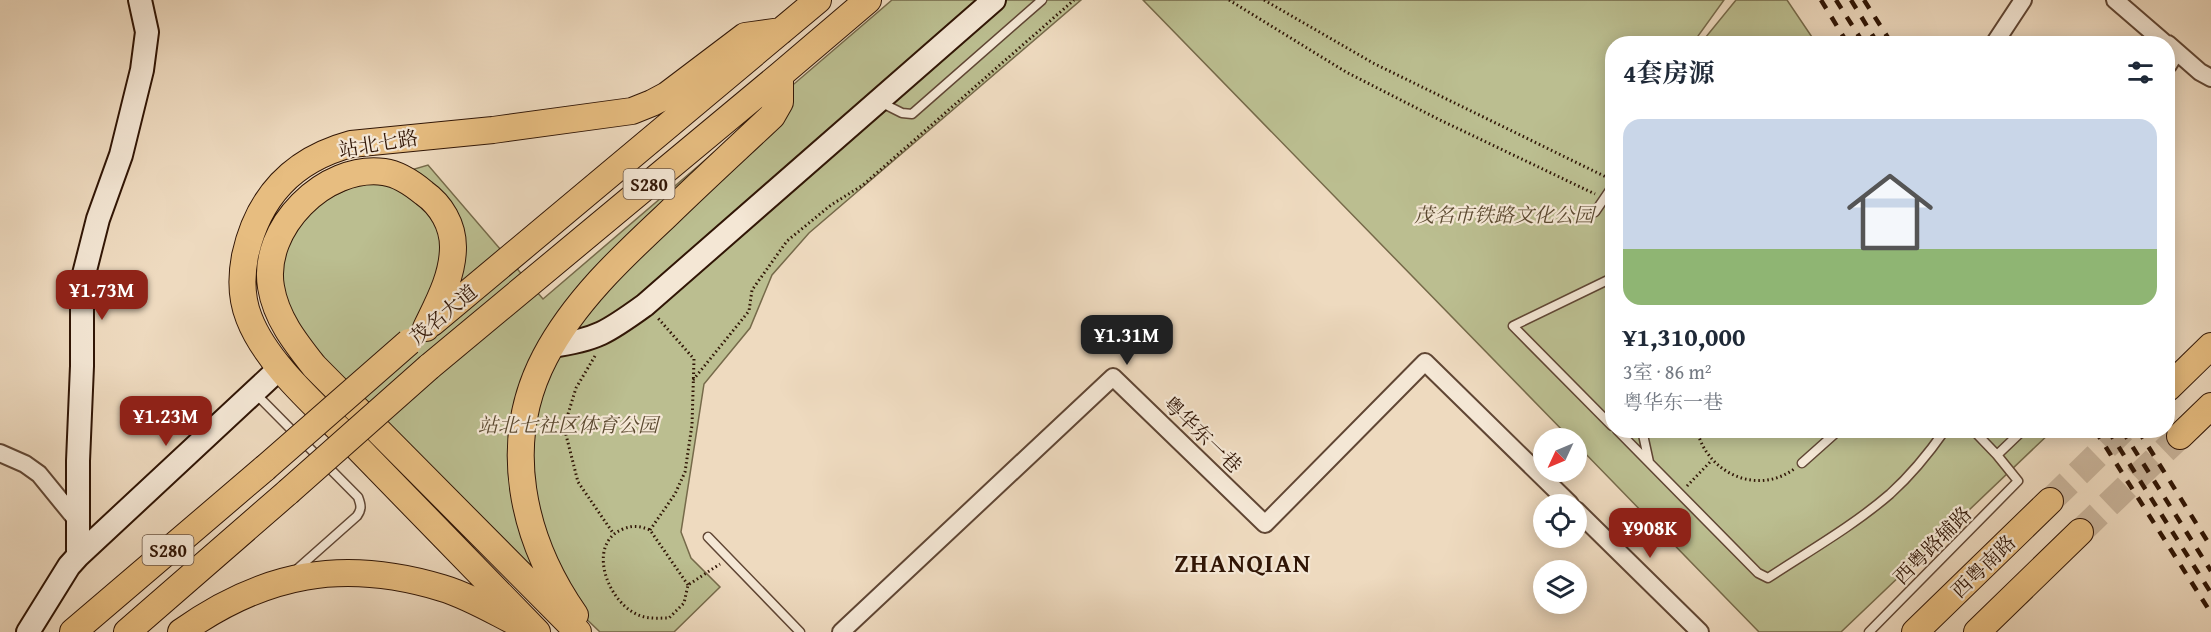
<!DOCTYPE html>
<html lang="zh">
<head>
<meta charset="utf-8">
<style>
  :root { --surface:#fff; --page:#f6f6f7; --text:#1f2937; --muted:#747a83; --accent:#8f2418 }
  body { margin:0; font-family:"Gentium Book Plus","Noto Serif SC",serif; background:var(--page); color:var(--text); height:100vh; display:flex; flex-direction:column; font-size:22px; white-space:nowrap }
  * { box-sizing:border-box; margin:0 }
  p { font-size:20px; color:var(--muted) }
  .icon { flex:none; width:33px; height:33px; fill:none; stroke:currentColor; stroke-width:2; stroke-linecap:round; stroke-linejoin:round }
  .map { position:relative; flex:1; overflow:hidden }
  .panel { position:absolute; left:1605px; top:36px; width:570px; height:402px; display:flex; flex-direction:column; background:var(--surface); border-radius:24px; box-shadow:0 3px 15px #0003 }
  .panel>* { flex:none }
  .needle { width:39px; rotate:226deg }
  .fabs { position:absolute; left:1533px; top:428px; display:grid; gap:12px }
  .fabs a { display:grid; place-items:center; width:54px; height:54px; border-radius:50%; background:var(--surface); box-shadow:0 3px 15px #0003; font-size:30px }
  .price { position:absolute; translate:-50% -51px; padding:0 14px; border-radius:12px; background:var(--accent); color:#fff; font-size:20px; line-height:39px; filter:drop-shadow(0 2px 3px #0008) }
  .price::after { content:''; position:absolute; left:50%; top:36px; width:18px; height:14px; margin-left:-9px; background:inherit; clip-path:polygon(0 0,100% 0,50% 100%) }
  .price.selected { background:#222; color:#fff }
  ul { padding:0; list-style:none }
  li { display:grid; align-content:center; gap:12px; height:318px; padding:0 18px }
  li span { display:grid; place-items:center; height:186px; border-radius:18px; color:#555 }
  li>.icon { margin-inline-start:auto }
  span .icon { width:108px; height:108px; fill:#fffc; stroke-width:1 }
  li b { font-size:26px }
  h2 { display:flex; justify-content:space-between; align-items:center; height:72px; padding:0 18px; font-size:26px }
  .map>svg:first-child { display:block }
  .green { fill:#bbbe90; stroke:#766a4a; stroke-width:1.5 }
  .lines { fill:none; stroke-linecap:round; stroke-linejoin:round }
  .primary-tunnel { stroke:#c8b39a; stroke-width:26; stroke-dasharray:26 13; stroke-linecap:butt }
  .lane-casing { stroke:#604634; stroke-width:11 }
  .street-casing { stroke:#604634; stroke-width:20 }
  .secondary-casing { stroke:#301505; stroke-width:26 }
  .primary-casing { stroke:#301505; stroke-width:28 }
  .path { stroke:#301505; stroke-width:3; stroke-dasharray:1.5 3; stroke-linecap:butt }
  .lane { stroke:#f4e7d5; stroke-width:8 }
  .street { stroke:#f4e7d5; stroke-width:16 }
  .secondary { stroke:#f4e7d5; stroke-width:22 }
  .primary { stroke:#e7bd80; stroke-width:26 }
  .rail { stroke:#301505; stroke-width:4.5; stroke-dasharray:10 10; stroke-linecap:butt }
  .primary-bridge-casing { stroke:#301505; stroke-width:28; stroke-linecap:butt }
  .primary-bridge { stroke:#e7bd80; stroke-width:26 }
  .labels { text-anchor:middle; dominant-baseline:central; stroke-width:4.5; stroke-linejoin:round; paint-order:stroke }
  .shield { fill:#f4e7d5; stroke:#6b5443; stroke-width:1.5 }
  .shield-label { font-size:18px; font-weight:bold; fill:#301505 }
  .street-label { font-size:20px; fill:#301505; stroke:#f4e7d5 }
  .park-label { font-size:20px; font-style:italic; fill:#5a482f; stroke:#f4e7d5 }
  .district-label { font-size:26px; font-weight:bold; letter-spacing:1.5px; fill:#301505; stroke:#f4e7d5 }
</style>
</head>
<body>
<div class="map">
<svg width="2211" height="632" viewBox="0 0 2211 632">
  <rect width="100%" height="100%" fill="#eedabf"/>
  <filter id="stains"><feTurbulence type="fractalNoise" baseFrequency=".00333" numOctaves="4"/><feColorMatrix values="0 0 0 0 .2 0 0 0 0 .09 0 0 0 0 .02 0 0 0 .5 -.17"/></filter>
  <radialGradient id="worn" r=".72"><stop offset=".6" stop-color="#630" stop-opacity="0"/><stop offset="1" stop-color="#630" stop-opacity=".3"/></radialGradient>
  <path class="green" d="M892,0H1081L809,233L772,275L750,328L704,384L681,532L691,558L720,587L674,632H600L393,434L307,339L286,312L278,281L281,246L318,203L350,188L428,165L543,299Z
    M1143,0H1724L1693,43L1612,44V430L2052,431L1841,632H1759L1577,445L1576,438H1570Z
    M1736,0H1787L1816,43H1701Z"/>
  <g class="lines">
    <path class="primary-tunnel" d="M2050,501L2123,430
      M2080,532L2180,436"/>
    <defs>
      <path id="lane" d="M880,102L902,113L912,114L1042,0
        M1595,212L1612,187
        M1612,278L1513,326L1612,426
        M256,394L358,497C361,505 362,509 357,516L295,571
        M1617,430L1758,573L1768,578C1809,551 1853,526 1890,494C1911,475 1929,453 1945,430
        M1642,430L1649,462
        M1973,430L1997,455
        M1802,463L1839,430
        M708,537L800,632
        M1869,632L2018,481L1997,455L2019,434L2020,430"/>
      <path id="street" d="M2115,0L2166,44
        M1994,44L2023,0
        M2168,44L2200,72L2211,78
        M2168,65L2176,52
        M0,453L25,464L39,474L79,523
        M1576,510L1700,632
        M841,632L1113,377L1265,524L1425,362L1570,504"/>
      <path id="secondary" d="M551,346C597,340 609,331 645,305L994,0
        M78,556L281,367
        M28,632L69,566L78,556V461L82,366V282L98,219L121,155L142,70L147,32L140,0"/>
      <path id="primary" d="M432,323L818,0
        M426,328C438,303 453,276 453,247C453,225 441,205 424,193C412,183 399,174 384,172C325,164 261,228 271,287C276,318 295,342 314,366L578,632
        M429,367L780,75L868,0
        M2168,388L2211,346
        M2180,436L2211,406
        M575,615C522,539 500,443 545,357C575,300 623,256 669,213C703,180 738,148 772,116L780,102V75
        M73,632L265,468
        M127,632L288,492
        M181,632C264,573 343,558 442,588C469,596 495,612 521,625
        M537,632C476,569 414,506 353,443C319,408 267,365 249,318C241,298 241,277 245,256C258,197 292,160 351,144L493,130L632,111L652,103L667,95L745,36L781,31
        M1915,632L2050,501
        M1977,632L2080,532"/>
    </defs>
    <use href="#lane" class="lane-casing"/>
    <use href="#street" class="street-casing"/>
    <use href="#secondary" class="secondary-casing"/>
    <use href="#primary" class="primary-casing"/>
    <path class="path" d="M1229,0L1346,72L1440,120L1595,194
      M1264,0L1373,63L1606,177
      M595,356L576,388L564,427L578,482L613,533
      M1607,379L1612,374
      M693,380L749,311L752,290L787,241L831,205L863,185L1074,0
      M1697,430C1707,473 1757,496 1794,469
      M1687,486L1712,460
      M650,530L675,494L685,472L692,425L694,359L657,317
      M688,585L650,530C640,526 633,525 623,529C585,544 608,605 641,616C650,619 660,618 669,618L684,603L688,585L720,564"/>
    <use href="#lane" class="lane"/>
    <use href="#street" class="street"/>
    <use href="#secondary" class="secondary"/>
    <use href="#primary" class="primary"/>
    <path class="rail" d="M1821,0L1848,44
      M1836,0L1864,44
      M1851,0L1878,44
      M1864,0L1892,44
      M2095,430L2211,613
      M2108,430L2211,593
      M2122,430L2211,571
      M2138,430L2211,547"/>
    <defs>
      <path id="primary-bridge" d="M265,468L409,342
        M288,492L429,367"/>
    </defs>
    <use href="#primary-bridge" class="primary-bridge-casing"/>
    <use href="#primary-bridge" class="primary-bridge"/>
  </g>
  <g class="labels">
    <g class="shield">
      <rect x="623.5" y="169" width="51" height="30" rx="4.5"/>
      <rect x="142.5" y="535" width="51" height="30" rx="4.5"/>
    </g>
    <g class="shield-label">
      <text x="649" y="184">S280</text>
      <text x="168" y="550">S280</text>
    </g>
    <g class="street-label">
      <text transform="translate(378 143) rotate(-9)">站北七路</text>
      <text transform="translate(443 314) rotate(-40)">茂名大道</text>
      <text transform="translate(1203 434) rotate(44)">粤华东一巷</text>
      <text transform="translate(1932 545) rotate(-45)">西粤路辅路</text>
      <text transform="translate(1983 566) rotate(-44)">西粤南路</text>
    </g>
    <g class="park-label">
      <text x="1504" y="214">茂名市铁路文化公园</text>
      <text x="568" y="424">站北七社区体育公园</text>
    </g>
    <g class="district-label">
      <text x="1243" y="562">ZHANQIAN</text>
    </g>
  </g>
  <rect width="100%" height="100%" filter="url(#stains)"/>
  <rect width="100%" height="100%" fill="url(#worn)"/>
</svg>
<div class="fabs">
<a><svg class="needle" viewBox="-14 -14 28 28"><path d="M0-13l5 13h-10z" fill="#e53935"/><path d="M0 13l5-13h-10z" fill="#747a83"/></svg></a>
<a><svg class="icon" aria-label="locate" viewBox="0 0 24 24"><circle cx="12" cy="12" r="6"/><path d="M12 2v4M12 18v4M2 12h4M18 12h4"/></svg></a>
<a><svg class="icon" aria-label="layers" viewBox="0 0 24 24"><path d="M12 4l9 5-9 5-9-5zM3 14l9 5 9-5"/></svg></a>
</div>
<b class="price" style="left:102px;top:321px">¥1.73M</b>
<b class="price selected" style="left:1127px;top:366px">¥1.31M</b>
<b class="price" style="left:166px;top:447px">¥1.23M</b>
<b class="price" style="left:1650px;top:559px">¥908K</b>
<section class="panel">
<h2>4套房源<svg class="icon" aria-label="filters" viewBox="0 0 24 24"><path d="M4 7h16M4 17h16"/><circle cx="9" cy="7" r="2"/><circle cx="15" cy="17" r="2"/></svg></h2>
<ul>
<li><span style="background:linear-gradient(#c9d6e8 70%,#8fb573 0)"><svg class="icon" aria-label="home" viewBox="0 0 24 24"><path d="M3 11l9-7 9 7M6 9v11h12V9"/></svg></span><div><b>¥1,310,000</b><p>3室 · 86 m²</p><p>粤华东一巷</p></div></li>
</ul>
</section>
</div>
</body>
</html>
